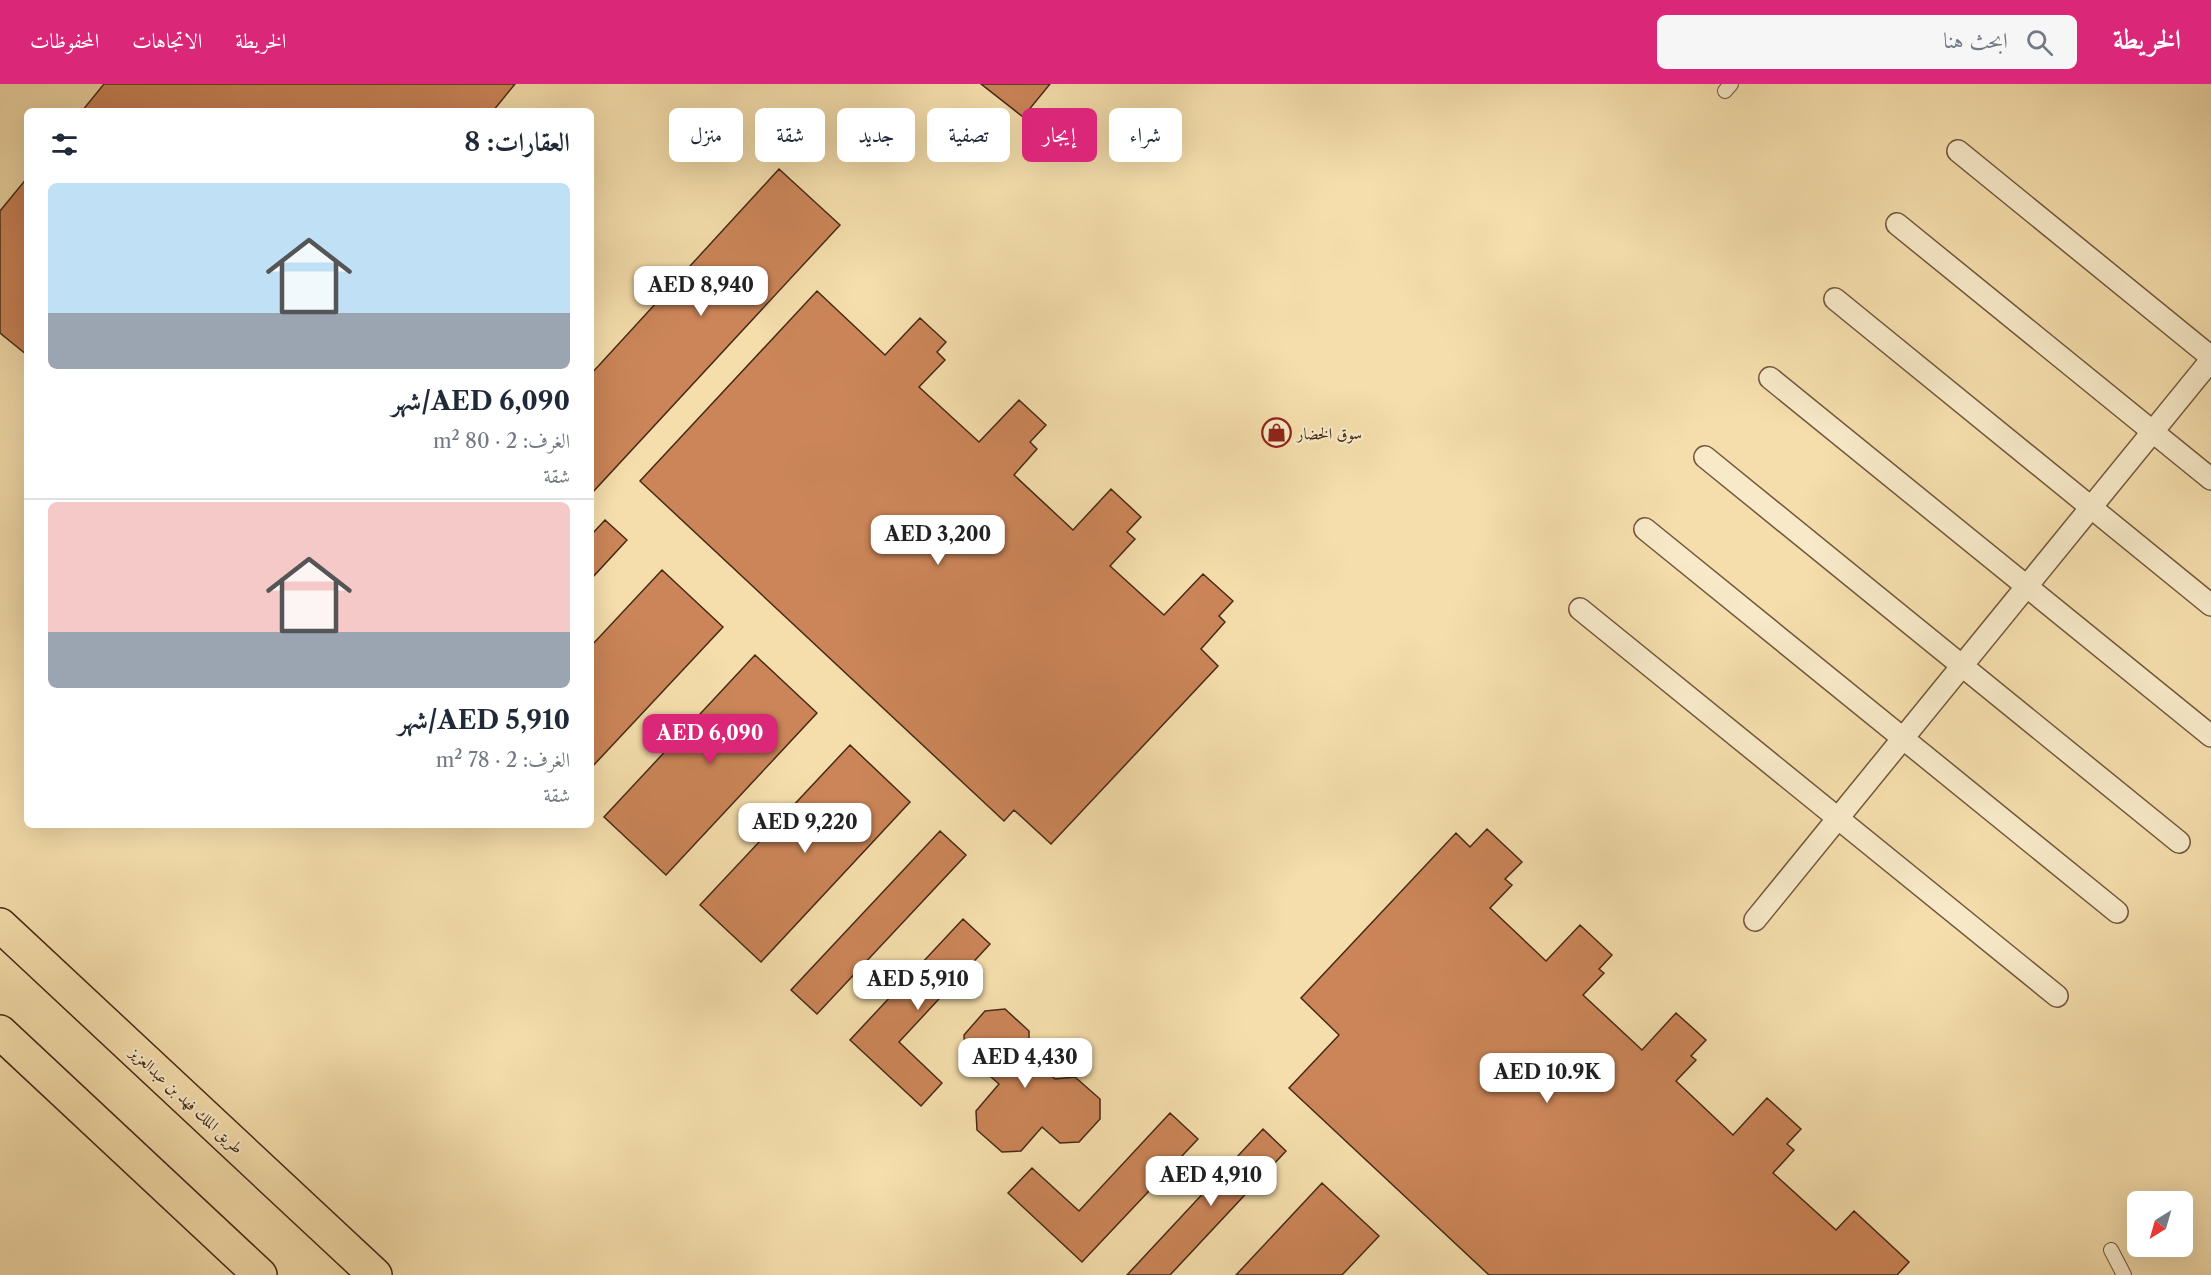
<!DOCTYPE html>
<html lang="ar">
<head>
<meta charset="utf-8">
<style>
  :root { --surface:#fff; --page:#f6f6f7; --text:#1f2937; --muted:#747a83; --line:#e0e1e3; --accent:#db2777 }
  body { margin:0; font-family:"Libre Caslon Text",Amiri,serif; background:var(--page); color:var(--text); direction:rtl; height:100vh; display:flex; flex-direction:column; font-size:22px; white-space:nowrap }
  * { box-sizing:border-box; margin:0 }
  p { font-size:20px; color:var(--muted) }
  .icon { flex:none; width:33px; height:33px; fill:none; stroke:currentColor; stroke-width:2; stroke-linecap:round; stroke-linejoin:round }
  .map { position:relative; flex:1; overflow:hidden; direction:ltr }
  .details { position:absolute; left:24px; top:24px; width:570px; height:720px; display:flex; flex-direction:column; background:var(--surface); border-radius:9px; box-shadow:0 6px 24px #0002; direction:rtl }
  .details>* { flex:none }
  .hud { position:absolute; left:612px; top:24px; width:570px; height:54px; direction:rtl; display:flex; gap:12px }
  .needle { width:39px; rotate:217deg }
  .controls { position:absolute; left:2127px; top:1107px; display:grid; gap:12px }
  .controls a { display:grid; place-items:center; width:66px; height:66px; border-radius:9px; background:var(--surface); box-shadow:0 6px 24px #0002; font-size:30px }
  .price { position:absolute; translate:-50% -51px; padding:0 14px; border-radius:12px; background:#fff; color:#222; font-size:20px; line-height:39px; filter:drop-shadow(0 2px 3px #0008) }
  .price::after { content:''; position:absolute; left:50%; top:36px; width:18px; height:14px; margin-left:-9px; background:inherit; clip-path:polygon(0 0,100% 0,50% 100%) }
  .price.current { background:var(--accent); color:#fff }
  ul { padding:0; list-style:none }
  li { display:grid; align-content:center; gap:12px; height:318px; padding:0 24px }
  li+li { border-top:2px solid var(--line) }
  li span { display:grid; place-items:center; height:186px; border-radius:9px; color:#555 }
  li>.icon { margin-inline-start:auto }
  span .icon { width:108px; height:108px; fill:#fffc; stroke-width:1 }
  li b { font-size:26px }
  h2 { display:flex; justify-content:space-between; align-items:center; height:72px; padding:0 24px; font-size:26px }
  .tag { padding:0 21px; border-radius:9px; background:var(--surface); box-shadow:0 6px 24px #0002; font-size:21px; line-height:54px }
  .tag.current { background:var(--accent); color:#fff }
  header { display:flex; align-items:center; gap:36px; box-sizing:border-box; height:84px; padding:0 30px; background:var(--accent); color:#fff }
  header strong { font-size:28px }
  nav { display:flex; gap:33px; margin-inline-start:auto; font-size:21px }
  .search { width:420px; height:54px; background:var(--page); display:flex; align-items:center; gap:15px; box-sizing:border-box; padding:0 21px; border-radius:9px; color:var(--muted); font-size:22px }
  .map>svg:first-child { display:block }
  .building { fill:#cb8558; stroke:#472a17; stroke-width:1.5 }
  .lines { fill:none; stroke-linecap:round; stroke-linejoin:round }
  .service-casing { stroke:#72573c; stroke-width:16 }
  .pedestrian-casing { stroke:#72573c; stroke-width:24 }
  .primary-casing { stroke:#472a17; stroke-width:36 }
  .service { stroke:#f8eac9; stroke-width:14 }
  .pedestrian { stroke:#f8eac9; stroke-width:21 }
  .primary { stroke:#f5deac; stroke-width:33 }
  .labels { text-anchor:middle; dominant-baseline:central; stroke-width:4.5; stroke-linejoin:round; paint-order:stroke }
  .poi-label { font-size:16px; fill:#472a17; stroke:#f8eac9; text-anchor:start }
  .street-label { font-size:16px; fill:#472a17; stroke:#f8eac9 }
</style>
</head>
<body>
<header>
<strong>الخريطة</strong>
<div class="search"><svg class="icon" aria-label="search" viewBox="0 0 24 24"><circle cx="10" cy="10" r="6"/><path d="M15 15l6 6"/></svg>ابحث هنا</div>
<nav><a>الخريطة</a><a>الاتجاهات</a><a>المحفوظات</a></nav>
</header>
<div class="map">
<svg width="2211" height="1191" viewBox="0 0 2211 1191">
  <rect width="100%" height="100%" fill="#f5deac"/>
  <filter id="stains"><feTurbulence type="fractalNoise" baseFrequency=".00333" numOctaves="4"/><feColorMatrix values="0 0 0 0 .2 0 0 0 0 .09 0 0 0 0 .02 0 0 0 .5 -.17"/></filter>
  <radialGradient id="worn" r=".72"><stop offset=".6" stop-color="#630" stop-opacity="0"/><stop offset="1" stop-color="#630" stop-opacity=".3"/></radialGradient>
  <path class="building" d="M104,0H515L493,27H82Z
    M981,0H1050L1023,33Z
    M779,85L840,141L591,410V290Z
    M27,94V271L0,249V127Z
    M817,207L885,271L920,234L946,258L937,268L945,276L919,303L979,358L1019,316L1046,341L1030,358L1037,365L1014,391L1073,446L1111,405L1141,433L1127,448L1135,455L1110,482L1164,531L1203,490L1233,517L1219,532L1225,538L1201,565L1218,582L1051,760L1014,726L1004,737L640,397Z
    M605,436L627,456L591,495V451Z
    M662,486L723,543L591,684V562Z
    M755,571L817,629L666,791L604,733Z
    M850,661L910,718L761,878L700,821Z
    M1487,745L1522,778L1505,795L1512,801L1490,824L1546,877L1580,841L1612,871L1599,885L1604,889L1583,911L1642,966L1676,929L1706,956L1691,972L1696,976L1676,997L1733,1051L1767,1014L1801,1045L1787,1060L1794,1066L1773,1089L1836,1146L1854,1127L1909,1178L1897,1191H1489L1289,1004L1339,951L1301,914L1456,749L1470,763Z
    M940,747L966,771L817,930L791,906Z
    M963,835L990,860L899,958L942,999L921,1022L850,956Z
    M1005,925L1029,947V971L1055,995L1075,993L1100,1015V1035L1079,1058L1060,1059L1042,1043L1021,1067L1002,1068L977,1046L976,1027L999,1000L965,970L964,951L985,927Z
    M1170,1029L1198,1055L1082,1178L1008,1109L1032,1084L1079,1127Z
    M1263,1045L1286,1067L1170,1191H1127Z
    M1322,1099L1379,1152L1342,1191H1236Z"/>
  <g class="lines">
    <defs>
      <path id="service" d="M1725,7L1731,0
        M2111,1166L2124,1191"/>
      <path id="pedestrian" d="M1958,67L2211,273
        M1897,140L2211,395
        M1835,215L2211,521
        M1770,294L2211,652
        M1705,373L2179,758
        M1645,445L2117,828
        M1580,525L2057,912
        M1755,836L2211,276"/>
      <path id="primary" d="M0,841L375,1191
        M0,948L260,1191"/>
    </defs>
    <use href="#service" class="service-casing"/>
    <use href="#pedestrian" class="pedestrian-casing"/>
    <use href="#primary" class="primary-casing"/>
    <use href="#service" class="service"/>
    <use href="#pedestrian" class="pedestrian"/>
    <use href="#primary" class="primary"/>
  </g>
  <defs>
    <symbol id="shop-ring" viewBox="-11 -11 22 22"><circle r="9.5" fill="#f8eac9" stroke="#8f2418" stroke-width="1.5"/><path d="M-5-2.5h2.3a2.7 3.5 0 0 1 5.4 0H5L5.5 6h-11ZM-1.5-2.5h3a1.5 2.3 0 0 0-3 0Z" fill="#8f2418"/></symbol>
  </defs>
  <g fill-rule="evenodd">
    <use href="#shop-ring" x="1260" y="332" width="33" height="33"/>
  </g>
  <g class="labels">
    <g class="poi-label">
      <text x="1297" y="349">سوق الخضار</text>
    </g>
    <g class="street-label">
      <text transform="translate(187 1016) rotate(43)">طريق الملك فهد بن عبدالعزيز</text>
    </g>
  </g>
  <rect width="100%" height="100%" filter="url(#stains)"/>
  <rect width="100%" height="100%" fill="url(#worn)"/>
</svg>
<div class="controls">
<a><svg class="needle" viewBox="-14 -14 28 28"><path d="M0-13l5 13h-10z" fill="#e53935"/><path d="M0 13l5-13h-10z" fill="#747a83"/></svg></a>
</div>
<b class="price" style="left:701px;top:233px">AED 8,940</b>
<b class="price" style="left:938px;top:482px">AED 3,200</b>
<b class="price current" style="left:710px;top:681px">AED 6,090</b>
<b class="price" style="left:805px;top:770px">AED 9,220</b>
<b class="price" style="left:918px;top:927px">AED 5,910</b>
<b class="price" style="left:1025px;top:1005px">AED 4,430</b>
<b class="price" style="left:1547px;top:1020px">AED 10.9K</b>
<b class="price" style="left:1211px;top:1123px">AED 4,910</b>
<div class="hud">
<a class="tag">شراء</a>
<a class="tag current">إيجار</a>
<a class="tag">تصفية</a>
<a class="tag">جديد</a>
<a class="tag">شقة</a>
<a class="tag">منزل</a>
</div>
<section class="details">
<h2>العقارات: 8<svg class="icon" aria-label="filters" viewBox="0 0 24 24"><path d="M4 7h16M4 17h16"/><circle cx="9" cy="7" r="2"/><circle cx="15" cy="17" r="2"/></svg></h2>
<ul>
<li><span style="background:linear-gradient(#bfe0f5 70%,#9aa5b1 0)"><svg class="icon" aria-label="home" viewBox="0 0 24 24"><path d="M3 11l9-7 9 7M6 9v11h12V9"/></svg></span><div><b>AED 6,090/شهر</b><p>الغرف: 2 · 80 m²</p><p>شقة</p></div></li>
<li><span style="background:linear-gradient(#f6c9c9 70%,#9aa5b1 0)"><svg class="icon" aria-label="home" viewBox="0 0 24 24"><path d="M3 11l9-7 9 7M6 9v11h12V9"/></svg></span><div><b>AED 5,910/شهر</b><p>الغرف: 2 · 78 m²</p><p>شقة</p></div></li>
</ul>
</section>
</div>
</body>
</html>
